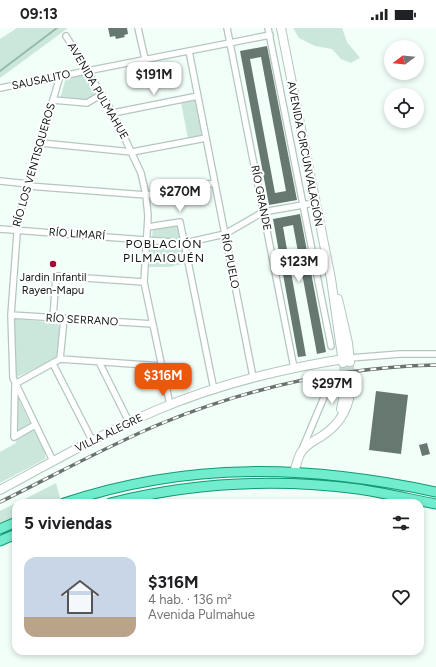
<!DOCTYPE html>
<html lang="es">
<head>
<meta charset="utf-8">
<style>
  :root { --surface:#fff; --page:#f2f2f2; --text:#202124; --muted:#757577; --accent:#ea580c }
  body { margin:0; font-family:Figtree,sans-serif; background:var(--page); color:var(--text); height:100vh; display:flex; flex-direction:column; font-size:15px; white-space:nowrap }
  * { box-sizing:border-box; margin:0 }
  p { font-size:13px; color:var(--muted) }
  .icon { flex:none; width:22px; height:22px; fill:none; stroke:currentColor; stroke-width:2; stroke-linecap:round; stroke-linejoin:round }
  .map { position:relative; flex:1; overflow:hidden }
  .side { position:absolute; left:12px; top:471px; width:412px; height:156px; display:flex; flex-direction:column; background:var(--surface); border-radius:12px; box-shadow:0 2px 6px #0003 }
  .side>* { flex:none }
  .needle { width:26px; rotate:254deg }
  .controls { position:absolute; left:384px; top:12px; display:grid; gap:8px }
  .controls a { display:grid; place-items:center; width:40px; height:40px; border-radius:50%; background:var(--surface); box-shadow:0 2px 6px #0003; font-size:20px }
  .price { position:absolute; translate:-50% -34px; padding:0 9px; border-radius:8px; background:#fff; color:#222; font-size:13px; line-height:26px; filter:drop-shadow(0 1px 2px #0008) }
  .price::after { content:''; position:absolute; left:50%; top:24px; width:12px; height:9px; margin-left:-6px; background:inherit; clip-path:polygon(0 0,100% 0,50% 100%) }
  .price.current { background:var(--accent); color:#fff }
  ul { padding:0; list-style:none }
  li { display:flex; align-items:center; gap:12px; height:100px; padding:0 12px }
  li span { display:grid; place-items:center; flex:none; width:112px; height:80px; border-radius:12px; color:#555 }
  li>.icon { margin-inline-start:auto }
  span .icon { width:48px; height:48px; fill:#fffc; stroke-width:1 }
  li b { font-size:17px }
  h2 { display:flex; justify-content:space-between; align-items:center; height:48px; padding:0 12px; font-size:17px }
  .status { display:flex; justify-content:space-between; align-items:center; height:28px; padding:0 20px; background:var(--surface); direction:ltr }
  .status svg { height:11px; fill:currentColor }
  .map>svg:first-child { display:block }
  .green { fill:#cbe7db }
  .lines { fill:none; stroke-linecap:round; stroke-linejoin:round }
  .stream { stroke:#96bbab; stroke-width:2 }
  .building { fill:#667870; fill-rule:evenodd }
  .secondary-tunnel { stroke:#d0dbd6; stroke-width:8; stroke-dasharray:8 4; stroke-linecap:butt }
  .minor-casing { stroke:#b4c7bf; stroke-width:8 }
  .secondary-casing { stroke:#b4c7bf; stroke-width:10 }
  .primary-casing { stroke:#129975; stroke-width:11 }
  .minor { stroke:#fff; stroke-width:5.5 }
  .secondary { stroke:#fff; stroke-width:8 }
  .primary { stroke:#71eccc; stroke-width:9 }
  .rail-casing { stroke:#6a736f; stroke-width:3.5 }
  .rail { stroke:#fff; stroke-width:2; stroke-dasharray:6; stroke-linecap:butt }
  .poi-dot { fill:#a60c31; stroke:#fff; stroke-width:1.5 }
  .labels { text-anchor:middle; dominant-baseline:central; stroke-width:4; stroke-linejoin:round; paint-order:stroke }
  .street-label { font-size:11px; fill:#0f1613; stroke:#fff }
  .poi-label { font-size:11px; fill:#0f1613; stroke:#fff }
  .neighbourhood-label { font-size:12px; letter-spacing:1px; fill:#0f1613; stroke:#fff }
</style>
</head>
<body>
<div class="status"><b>09:13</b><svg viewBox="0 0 49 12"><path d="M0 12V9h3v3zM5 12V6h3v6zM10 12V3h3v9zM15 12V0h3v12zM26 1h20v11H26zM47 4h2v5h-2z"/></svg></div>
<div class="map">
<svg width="436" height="639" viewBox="0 0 436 639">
  <rect width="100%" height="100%" fill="#f2fef8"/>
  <path class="green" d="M17,0H68L0,50V11Z
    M293,0H342L347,14L360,30L351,35L341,31L332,21L315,18L299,10Z
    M83,46L96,67L88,73L60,71L66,49Z
    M197,71L204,107L188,111L181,74Z
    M179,195L182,212L152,209L153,200Z
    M151,213L183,217L187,235L169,239H149Z
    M16,291L58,295L59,298L60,331L46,335L15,350L13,293Z
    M16,366L31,397L15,407Z
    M33,401L45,424V431L0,455V424L16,415L15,411Z
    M56,455L61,473L55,475H17Z
    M16,475V490L0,497V483Z"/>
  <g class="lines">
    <path class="stream" d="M0,43L57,0"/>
  </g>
  <path class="building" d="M108,0H127L128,6L124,7L125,9L116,11L115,8L110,9Z
    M267,18L297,172L269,177L240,23ZM261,29L286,163L275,165L250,31Z
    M300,186L326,324L317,326L293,197L283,199L306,328L298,329L273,191Z
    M376,363L408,367L401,426L369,422Z
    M427,415L430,426L422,428L419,417Z"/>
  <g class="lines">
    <path class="secondary-tunnel" d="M343,336L344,353
      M350,336L351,353"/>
    <defs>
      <path id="minor" d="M138,0L145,31
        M227,0L294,340
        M268,0L331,318
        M66,8L113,85L141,145L146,167L148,188L144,254L170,377
        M189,23L253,349
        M0,60L270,7
        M53,72L87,75L102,66
        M113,85L198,68
        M41,115L132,124L206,110
        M0,153L29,156
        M28,158L146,167L215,155
        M148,199L180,194L214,362
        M0,201L185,215L225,206L263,184L314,175
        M11,287L153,296
        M53,290L56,248L144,254
        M350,330L400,326H436
        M60,331L64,291
        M99,334L129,394
        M53,336L92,412
        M35,397L14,409L15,356L60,331L162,338
        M303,419L327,362L328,352
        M53,433L13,350L11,287L18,192L60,48"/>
      <path id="secondary" d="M281,0L331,251L343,335
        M338,271L348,315L350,334
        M341,381L344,367V353
        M294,443C297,437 298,428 302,423C307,416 315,412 322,408C342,395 351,376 351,353
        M0,462C52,434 103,405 157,382C218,356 285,340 350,330"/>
      <path id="primary" d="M64,475C189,433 309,437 436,464
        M110,475C191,455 275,450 358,461C384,465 410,471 436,476
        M0,501L16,494
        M0,513L16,506"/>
    </defs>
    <use href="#minor" class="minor-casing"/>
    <use href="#secondary" class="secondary-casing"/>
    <use href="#primary" class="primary-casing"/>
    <use href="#minor" class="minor"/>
    <use href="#secondary" class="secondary"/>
    <use href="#primary" class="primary"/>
    <defs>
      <path id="rail" d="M0,474C53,448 105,419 160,396C248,360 341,339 436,337"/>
    </defs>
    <use href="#rail" class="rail-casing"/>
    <use href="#rail" class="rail"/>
  </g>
  <circle class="poi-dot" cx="53" cy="236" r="4"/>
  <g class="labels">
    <g class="street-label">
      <text transform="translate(41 52) rotate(-12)">SAUSALITO</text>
      <text transform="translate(98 63) rotate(60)">AVENIDA PULMAHUE</text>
      <text transform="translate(305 126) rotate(79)">AVENIDA CIRCUNVALACIÓN</text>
      <text transform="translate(34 137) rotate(-74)">RÍO LOS VENTISQUEROS</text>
      <text transform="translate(261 170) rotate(79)">RÍO GRANDE</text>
      <text transform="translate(77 206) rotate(4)">RÍO LIMARÍ</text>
      <text transform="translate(230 233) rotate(79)">RÍO PUELO</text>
      <text transform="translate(82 292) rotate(3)">RÍO SERRANO</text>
      <text transform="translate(109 405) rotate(-26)">VILLA ALEGRE</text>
    </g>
    <g class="poi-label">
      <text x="53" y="249">Jardin Infantil<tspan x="53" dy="13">Rayen-Mapu</tspan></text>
    </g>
    <g class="neighbourhood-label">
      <text x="164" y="216">POBLACIÓN<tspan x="164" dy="14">PILMAIQUÉN</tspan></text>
    </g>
  </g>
</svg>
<div class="controls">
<a><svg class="needle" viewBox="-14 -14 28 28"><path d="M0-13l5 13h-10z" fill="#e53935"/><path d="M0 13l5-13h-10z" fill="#757577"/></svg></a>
<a><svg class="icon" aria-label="locate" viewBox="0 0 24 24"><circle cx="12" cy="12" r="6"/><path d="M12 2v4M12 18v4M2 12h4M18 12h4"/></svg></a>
</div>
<b class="price" style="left:154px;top:68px">$191M</b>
<b class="price" style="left:180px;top:185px">$270M</b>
<b class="price" style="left:299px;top:255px">$123M</b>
<b class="price current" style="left:163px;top:369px">$316M</b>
<b class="price" style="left:332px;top:377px">$297M</b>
<section class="side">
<h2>5 viviendas<svg class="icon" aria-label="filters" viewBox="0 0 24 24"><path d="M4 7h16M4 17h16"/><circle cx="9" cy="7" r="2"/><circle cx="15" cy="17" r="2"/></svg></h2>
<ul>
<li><span style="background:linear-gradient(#c9d6e8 75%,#b9a48a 0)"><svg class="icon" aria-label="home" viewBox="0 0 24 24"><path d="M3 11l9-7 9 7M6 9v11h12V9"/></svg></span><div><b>$316M</b><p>4 hab. · 136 m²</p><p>Avenida Pulmahue</p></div><svg class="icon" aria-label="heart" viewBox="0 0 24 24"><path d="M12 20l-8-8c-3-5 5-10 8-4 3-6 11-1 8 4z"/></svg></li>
</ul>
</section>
</div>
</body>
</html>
